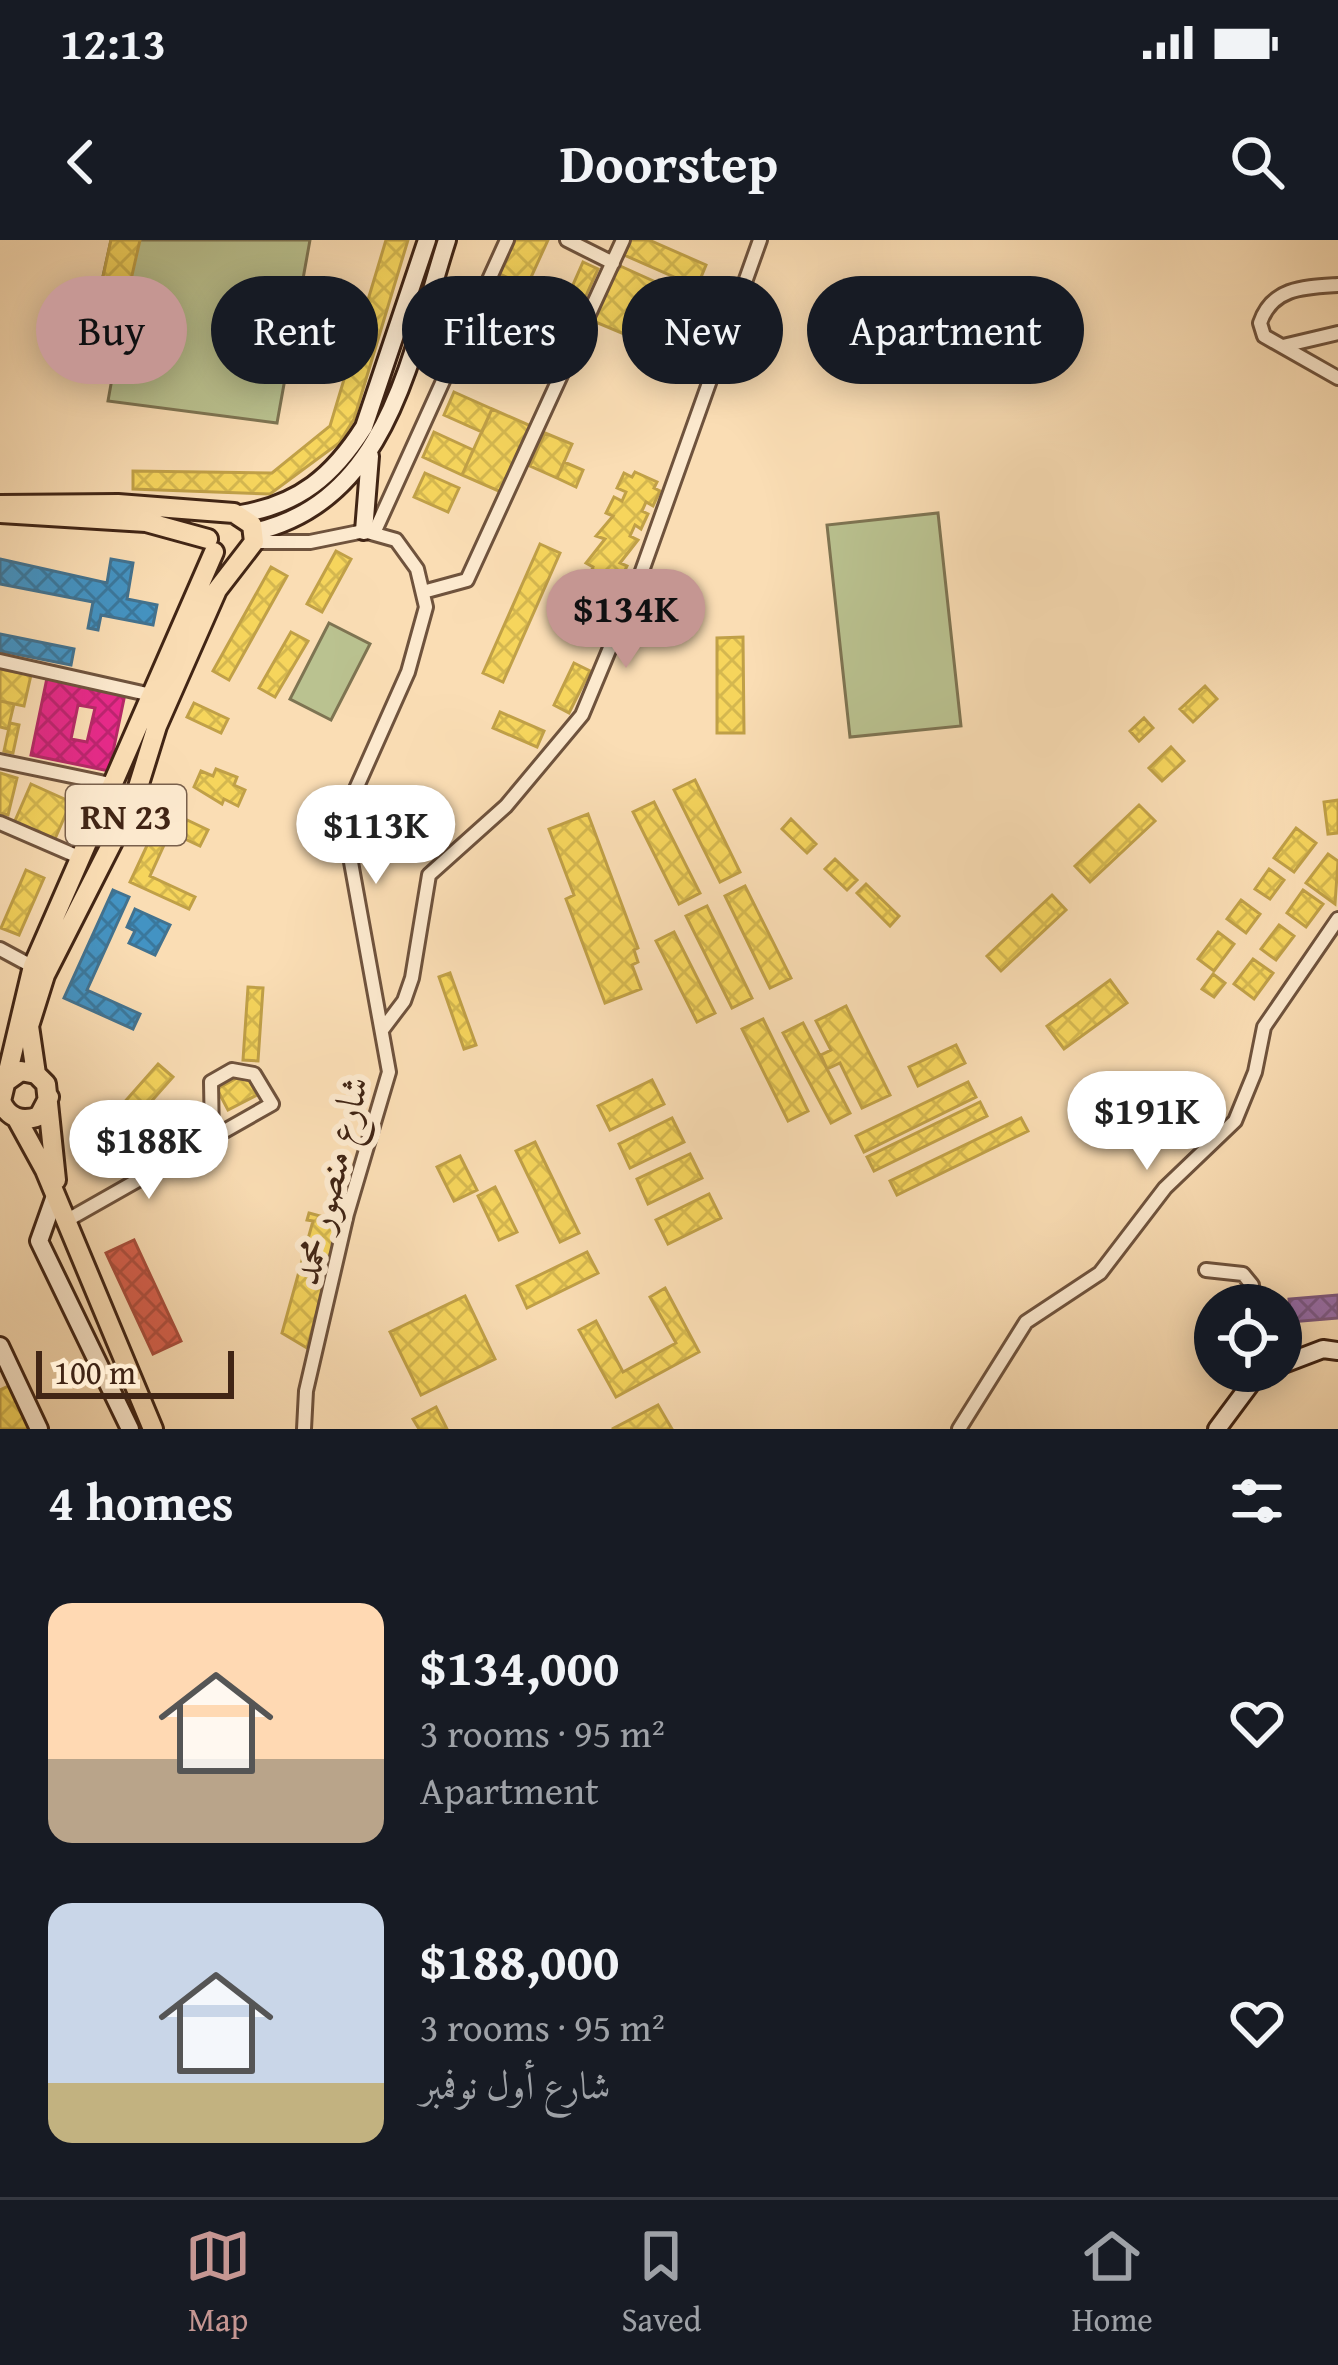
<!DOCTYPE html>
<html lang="en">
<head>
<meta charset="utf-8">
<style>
  :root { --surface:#171b24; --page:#242831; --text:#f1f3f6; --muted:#9ea1a6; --line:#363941; --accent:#c59692 }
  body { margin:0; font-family:"Gentium Book Plus",Amiri,serif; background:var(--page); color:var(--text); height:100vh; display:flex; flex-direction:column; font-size:45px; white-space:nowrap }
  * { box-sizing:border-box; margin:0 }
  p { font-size:39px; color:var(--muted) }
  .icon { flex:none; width:66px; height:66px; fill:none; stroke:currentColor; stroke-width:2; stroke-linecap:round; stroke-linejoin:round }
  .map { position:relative; height:1189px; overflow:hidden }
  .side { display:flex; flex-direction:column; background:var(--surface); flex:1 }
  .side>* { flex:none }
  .banner { position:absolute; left:36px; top:36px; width:1266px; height:108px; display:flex; gap:24px }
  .controls { position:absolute; left:1194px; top:1044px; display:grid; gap:24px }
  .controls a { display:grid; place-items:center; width:108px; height:108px; border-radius:50%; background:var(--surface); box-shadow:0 6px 30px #0003; font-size:60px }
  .scale { position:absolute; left:36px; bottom:30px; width:198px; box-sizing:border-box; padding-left:12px; border:6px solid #412515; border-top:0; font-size:33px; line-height:42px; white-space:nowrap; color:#412515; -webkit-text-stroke:9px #fce9ce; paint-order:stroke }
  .price { position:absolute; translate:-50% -102px; padding:0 27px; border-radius:42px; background:#fff; color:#222; font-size:39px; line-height:78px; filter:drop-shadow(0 3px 6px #0008) }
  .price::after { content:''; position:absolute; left:50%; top:72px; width:36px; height:27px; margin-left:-18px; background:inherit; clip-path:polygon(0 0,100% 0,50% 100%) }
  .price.active { background:var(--accent); color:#111 }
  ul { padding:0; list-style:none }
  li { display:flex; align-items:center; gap:36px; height:300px; padding:0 48px }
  li span { display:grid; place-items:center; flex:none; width:336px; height:240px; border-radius:24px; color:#555 }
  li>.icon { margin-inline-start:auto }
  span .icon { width:144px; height:144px; fill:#fffc; stroke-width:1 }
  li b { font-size:51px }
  h2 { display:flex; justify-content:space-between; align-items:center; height:144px; padding:0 48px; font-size:51px }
  .pill { padding:0 42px; border-radius:54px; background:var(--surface); box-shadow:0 6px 30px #0003; font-size:42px; line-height:108px }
  .pill.active { background:var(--accent); color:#111 }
  .status { display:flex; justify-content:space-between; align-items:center; height:84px; padding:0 60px; background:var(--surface); direction:ltr }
  .status svg { height:33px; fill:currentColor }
  header { display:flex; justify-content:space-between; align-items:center; height:156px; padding:0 48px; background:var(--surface); font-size:54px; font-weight:600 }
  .tabs { display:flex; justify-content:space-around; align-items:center; height:168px; border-top:3px solid var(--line); background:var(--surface); font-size:33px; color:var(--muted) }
  .tabs a { display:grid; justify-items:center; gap:6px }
  .tabs .active { color:var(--accent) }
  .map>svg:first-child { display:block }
  .pitch { fill:#bac290; stroke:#7e7452; stroke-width:3 }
  .homes { fill:url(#homes-cross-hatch); stroke:#c0a047; stroke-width:3 }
  .shops { fill:url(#shops-cross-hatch); stroke:#a94e3c; stroke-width:3 }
  .offices { fill:url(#offices-cross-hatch); stroke:#7f5a7e; stroke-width:3 }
  .schools { fill:url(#schools-cross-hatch); stroke:#42728f; stroke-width:3 }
  .health { fill:url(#health-cross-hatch); stroke:#b52867; stroke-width:3; fill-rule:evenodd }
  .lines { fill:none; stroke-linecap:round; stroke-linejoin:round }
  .street-casing { stroke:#6f533d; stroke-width:18 }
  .secondary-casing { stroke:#412515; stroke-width:22 }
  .primary-casing { stroke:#412515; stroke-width:24 }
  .street { stroke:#fce9ce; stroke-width:12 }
  .secondary { stroke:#fce9ce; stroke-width:16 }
  .primary { stroke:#faddb4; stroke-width:18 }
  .labels { text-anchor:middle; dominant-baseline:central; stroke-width:12; stroke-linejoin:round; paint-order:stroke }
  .shield { fill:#fce9ce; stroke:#79604c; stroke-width:3 }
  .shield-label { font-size:36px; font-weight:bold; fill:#412515 }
  .street-label { font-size:39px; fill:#412515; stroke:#fce9ce }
</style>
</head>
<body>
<div class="status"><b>12:13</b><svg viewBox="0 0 49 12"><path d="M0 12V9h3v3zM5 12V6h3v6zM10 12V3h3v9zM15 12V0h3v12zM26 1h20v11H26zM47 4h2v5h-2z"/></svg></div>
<header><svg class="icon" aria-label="back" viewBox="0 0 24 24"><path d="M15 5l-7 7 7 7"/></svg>Doorstep<svg class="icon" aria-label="search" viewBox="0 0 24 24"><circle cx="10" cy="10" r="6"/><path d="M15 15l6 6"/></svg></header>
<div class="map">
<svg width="1338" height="1189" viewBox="0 0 1338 1189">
  <defs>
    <pattern id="homes-cross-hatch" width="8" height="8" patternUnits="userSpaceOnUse" patternTransform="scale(3)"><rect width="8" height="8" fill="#f6d55c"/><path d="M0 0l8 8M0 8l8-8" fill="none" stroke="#d4b74f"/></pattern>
    <pattern id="shops-cross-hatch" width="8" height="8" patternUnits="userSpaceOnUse" patternTransform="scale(3)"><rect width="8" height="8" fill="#d6604d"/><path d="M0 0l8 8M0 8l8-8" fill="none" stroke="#af4f3f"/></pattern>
    <pattern id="offices-cross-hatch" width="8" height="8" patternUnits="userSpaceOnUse" patternTransform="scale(3)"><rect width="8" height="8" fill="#9970ab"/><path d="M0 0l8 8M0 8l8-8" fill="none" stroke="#7e5c8a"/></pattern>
    <pattern id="schools-cross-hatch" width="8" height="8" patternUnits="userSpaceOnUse" patternTransform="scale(3)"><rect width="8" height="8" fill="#4393c3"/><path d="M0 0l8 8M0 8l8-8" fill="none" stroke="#3a789d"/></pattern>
    <pattern id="health-cross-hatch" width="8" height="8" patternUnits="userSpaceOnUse" patternTransform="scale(3)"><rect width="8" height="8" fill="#e7298a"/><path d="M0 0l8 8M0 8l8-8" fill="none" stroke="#bd2370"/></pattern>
  </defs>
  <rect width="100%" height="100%" fill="#faddb4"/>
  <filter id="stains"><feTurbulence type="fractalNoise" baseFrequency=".00167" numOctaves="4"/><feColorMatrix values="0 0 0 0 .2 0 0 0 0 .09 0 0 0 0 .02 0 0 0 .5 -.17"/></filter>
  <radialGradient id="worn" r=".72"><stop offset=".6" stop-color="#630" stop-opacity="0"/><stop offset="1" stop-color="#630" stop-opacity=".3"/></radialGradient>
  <path class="pitch" d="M111,0H310L277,183L108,161L118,105L90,95Z
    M938,273L961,486L850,497L827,285Z
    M329,383L370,404L331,480L290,459Z"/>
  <path class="homes" d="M111,0H140L123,75L96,69Z
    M386,0H408L354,179L339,203L270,254L133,249V231L272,233L330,186Z
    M515,0H548L527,46L497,33Z
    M630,0H649L706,25L697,47L624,15Z
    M583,22L598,29L580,69L565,63Z
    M618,25L660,44L636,99L593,81Z
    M454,152L492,169L482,192L444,175Z
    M492,169L531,186L501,252L462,235Z
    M434,192L473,210L462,235L423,217Z
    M545,193L572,204L557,238L530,226Z
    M564,222L583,230L576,247L557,238Z
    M635,232L657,242L654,248L660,251L653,266L646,262L642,271L648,274L641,289L635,285L630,296L638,300L620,323L627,326L620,341L613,337L607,362L599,358L594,368L603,373L597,385L591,382L588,387L564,368L569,356L579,361L584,350L576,346L582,333L589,336L593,327L586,323L605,299L596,296L613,276L606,273L614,257L622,261L626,252L617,248L624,233L632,237Z
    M425,233L459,248L448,272L414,257Z
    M540,304L560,313L503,442L483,433Z
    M336,311L351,319L322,372L307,364Z
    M271,327L287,336L229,440L213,431Z
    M291,392L308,401L275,457L259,448Z
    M743,397L744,493H717V398Z
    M574,423L590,431L569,473L554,465Z
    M0,429L31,435L24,466L0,461Z
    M1205,446L1217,459L1193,482L1180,469Z
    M0,461L14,464L8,489L0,487Z
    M194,463L228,479L221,493L187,477Z
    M500,472L544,491L537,507L493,488Z
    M1144,478L1153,488L1139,501L1130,491Z
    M10,483L19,485L13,513L4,511Z
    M1171,507L1184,521L1162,541L1149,528Z
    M216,529L237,537L234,545L245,550L238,566L224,559L222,564L194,547L201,531L213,536Z
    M0,533L17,538L8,575L0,573Z
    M695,540L740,632L720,642L674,550Z
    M31,544L71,562L54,601L14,583Z
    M1338,560V593L1328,594L1324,562Z
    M654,562L700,653L679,664L633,572Z
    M1139,565L1155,581L1090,642L1075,626Z
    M164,569L208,590L200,606L170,592L150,636L195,657L189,669L130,642Z
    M588,574L638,708L634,710L638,722L632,725L641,749L605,763L566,659L574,655L549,589Z
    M791,579L816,604L807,613L782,589Z
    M1296,588L1316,603L1294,632L1274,618Z
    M1328,614L1338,621L1335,664L1306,643Z
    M835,619L857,640L847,650L825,629Z
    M1269,629L1284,640L1270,659L1255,649Z
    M26,630L44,638L19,695L1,688Z
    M866,644L899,676L890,686L857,653Z
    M745,646L791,738L770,748L725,656Z
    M1303,650L1323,664L1306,687L1287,673Z
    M1052,655L1066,670L1001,731L987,716Z
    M1241,660L1260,674L1246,693L1227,679Z
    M707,666L752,758L732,768L686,676Z
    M1279,685L1294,696L1276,720L1261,709Z
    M674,692L715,773L697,782L656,701Z
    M1218,692L1234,704L1214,731L1198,719Z
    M1253,719L1273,733L1254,759L1234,744Z
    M450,733L476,805L464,809L439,737Z
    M1213,734L1225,743L1214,757L1202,749Z
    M1110,740L1127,763L1064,809L1047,786Z
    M248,747L263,748L258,821L243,820Z
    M846,766L890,855L862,868L840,823L827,829L821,815L831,810L816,781Z
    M763,779L808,871L788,881L742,789Z
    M803,783L850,873L831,883L783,793Z
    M956,805L965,823L918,846L909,827Z
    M158,824L173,837L91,929L77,916Z
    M246,833L257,855L228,870L217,849Z
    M652,840L664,864L610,890L598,866Z
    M968,842L976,857L864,912L856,896Z
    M980,862L987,876L874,931L867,917Z
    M672,878L684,902L630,928L619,904Z
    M1021,878L1028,891L897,955L890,941Z
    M535,902L579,993L560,1002L516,911Z
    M690,914L702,938L648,964L637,939Z
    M460,916L477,950L454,961L437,927Z
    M495,947L517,992L499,1000L478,956Z
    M709,954L721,978L668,1004L656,980Z
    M309,973L342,982L307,1108L282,1093L313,981L307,980Z
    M587,1012L598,1033L527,1068L517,1046Z
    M665,1048L699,1112L616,1157L579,1090L596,1081L623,1132L676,1103L650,1057Z
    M465,1056L495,1119L421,1155L390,1092Z
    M11,1145L32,1189H0V1150Z
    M658,1165L672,1189H612Z
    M436,1167L447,1189H419L413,1179Z"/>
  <path class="shops" d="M134,1000L181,1101L153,1114L106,1013Z"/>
  <path class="offices" d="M1338,1055V1078L1291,1082L1289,1059Z"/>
  <path class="schools" d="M0,319L107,343L111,319L133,323L127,359L157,365L153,385L101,375L98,390L88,388L93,362L0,344Z
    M0,394L74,409L71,425L0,411Z
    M113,650L129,657L87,750L140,774L133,789L64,758Z
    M135,669L170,685L155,715L129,703L135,691L127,687Z"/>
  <path class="health" d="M47,438L125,454L109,531L31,515ZM78,465L95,468L87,502L71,499Z"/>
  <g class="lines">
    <defs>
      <path id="street" d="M567,0L613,23
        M1338,45C1305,47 1272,47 1260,83L1264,96L1338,138
        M1283,106L1338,93
        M374,293L507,0
        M254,302H310L364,291L396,300L417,329L426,367L408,432L343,578L389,832L347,974L306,1151L304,1189
        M423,352L467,340L623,0
        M0,421L156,456
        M0,521L115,545
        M0,583L81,618
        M0,709L39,730
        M382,790L404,761L412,738L429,635L506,566L582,475L642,331L760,0
        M64,982L272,864L254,834L232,830L211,842L212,899
        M1206,1030L1243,1034L1252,1045L1253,1065
        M959,1189L1026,1082L1100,1033L1165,948L1235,881L1255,832L1264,787L1338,679"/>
      <path id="secondary" d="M241,274C299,264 333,236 364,187L427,0
        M364,291L370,216
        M254,292C390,261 410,114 447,0
        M55,956L39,1001L130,1189
        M0,1106L39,1189
        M1281,1125L1323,1109L1338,1111
        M1217,1189L1252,1142L1271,1131"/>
      <path id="primary" d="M0,265L118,264L234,273L252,285L254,302L217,350L157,486L134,560L45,735L29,786L36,834
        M0,273L146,282L208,299
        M3,844L21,831L36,834L46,844L56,940
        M49,857L39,876C22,883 8,878 1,861L33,726L214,312
        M17,879L45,930L153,1189"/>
    </defs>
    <use href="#street" class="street-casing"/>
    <use href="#secondary" class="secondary-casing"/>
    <use href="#primary" class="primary-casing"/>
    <use href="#street" class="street"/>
    <use href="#secondary" class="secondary"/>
    <use href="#primary" class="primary"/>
  </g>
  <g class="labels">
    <rect class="shield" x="66" y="545" width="120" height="60" rx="9"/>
    <g class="shield-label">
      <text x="126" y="575">RN 23</text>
    </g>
    <g class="street-label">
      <text transform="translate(329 940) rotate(-76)">شارع منصور محمد</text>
    </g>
  </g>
  <rect width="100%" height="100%" filter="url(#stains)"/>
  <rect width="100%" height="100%" fill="url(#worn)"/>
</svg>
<div class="controls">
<a><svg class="icon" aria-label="locate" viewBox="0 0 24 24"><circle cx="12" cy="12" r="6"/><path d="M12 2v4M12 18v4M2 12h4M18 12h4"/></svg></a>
</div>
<div class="scale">100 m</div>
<b class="price active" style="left:626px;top:431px">$134K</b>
<b class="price" style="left:376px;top:647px">$113K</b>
<b class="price" style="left:1147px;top:933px">$191K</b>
<b class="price" style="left:149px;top:962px">$188K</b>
<div class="banner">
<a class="pill active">Buy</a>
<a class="pill">Rent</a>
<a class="pill">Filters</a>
<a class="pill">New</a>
<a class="pill">Apartment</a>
</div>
</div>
<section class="side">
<h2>4 homes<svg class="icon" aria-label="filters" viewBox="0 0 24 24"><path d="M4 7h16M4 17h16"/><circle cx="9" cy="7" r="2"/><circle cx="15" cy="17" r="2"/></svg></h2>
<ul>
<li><span style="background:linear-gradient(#ffd9b3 65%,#b9a48a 0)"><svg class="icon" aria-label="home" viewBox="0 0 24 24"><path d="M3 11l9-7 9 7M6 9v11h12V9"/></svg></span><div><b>$134,000</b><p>3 rooms · 95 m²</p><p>Apartment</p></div><svg class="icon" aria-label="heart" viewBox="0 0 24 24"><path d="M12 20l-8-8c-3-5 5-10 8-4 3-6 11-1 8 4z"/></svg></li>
<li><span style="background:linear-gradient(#c9d6e8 75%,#c2b280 0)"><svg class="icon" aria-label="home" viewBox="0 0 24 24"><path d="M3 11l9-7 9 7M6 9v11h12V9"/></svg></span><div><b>$188,000</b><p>3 rooms · 95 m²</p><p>شارع أول نوفمبر</p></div><svg class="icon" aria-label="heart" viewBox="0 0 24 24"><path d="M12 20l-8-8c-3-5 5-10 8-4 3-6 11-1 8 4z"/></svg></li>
</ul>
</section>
<nav class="tabs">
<a class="active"><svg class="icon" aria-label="map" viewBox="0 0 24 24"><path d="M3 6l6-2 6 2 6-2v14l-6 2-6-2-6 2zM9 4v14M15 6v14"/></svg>Map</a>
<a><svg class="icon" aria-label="saved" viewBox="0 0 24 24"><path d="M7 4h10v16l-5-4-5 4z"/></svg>Saved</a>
<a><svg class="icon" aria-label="home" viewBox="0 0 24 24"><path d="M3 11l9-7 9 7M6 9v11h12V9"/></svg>Home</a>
</nav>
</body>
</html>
